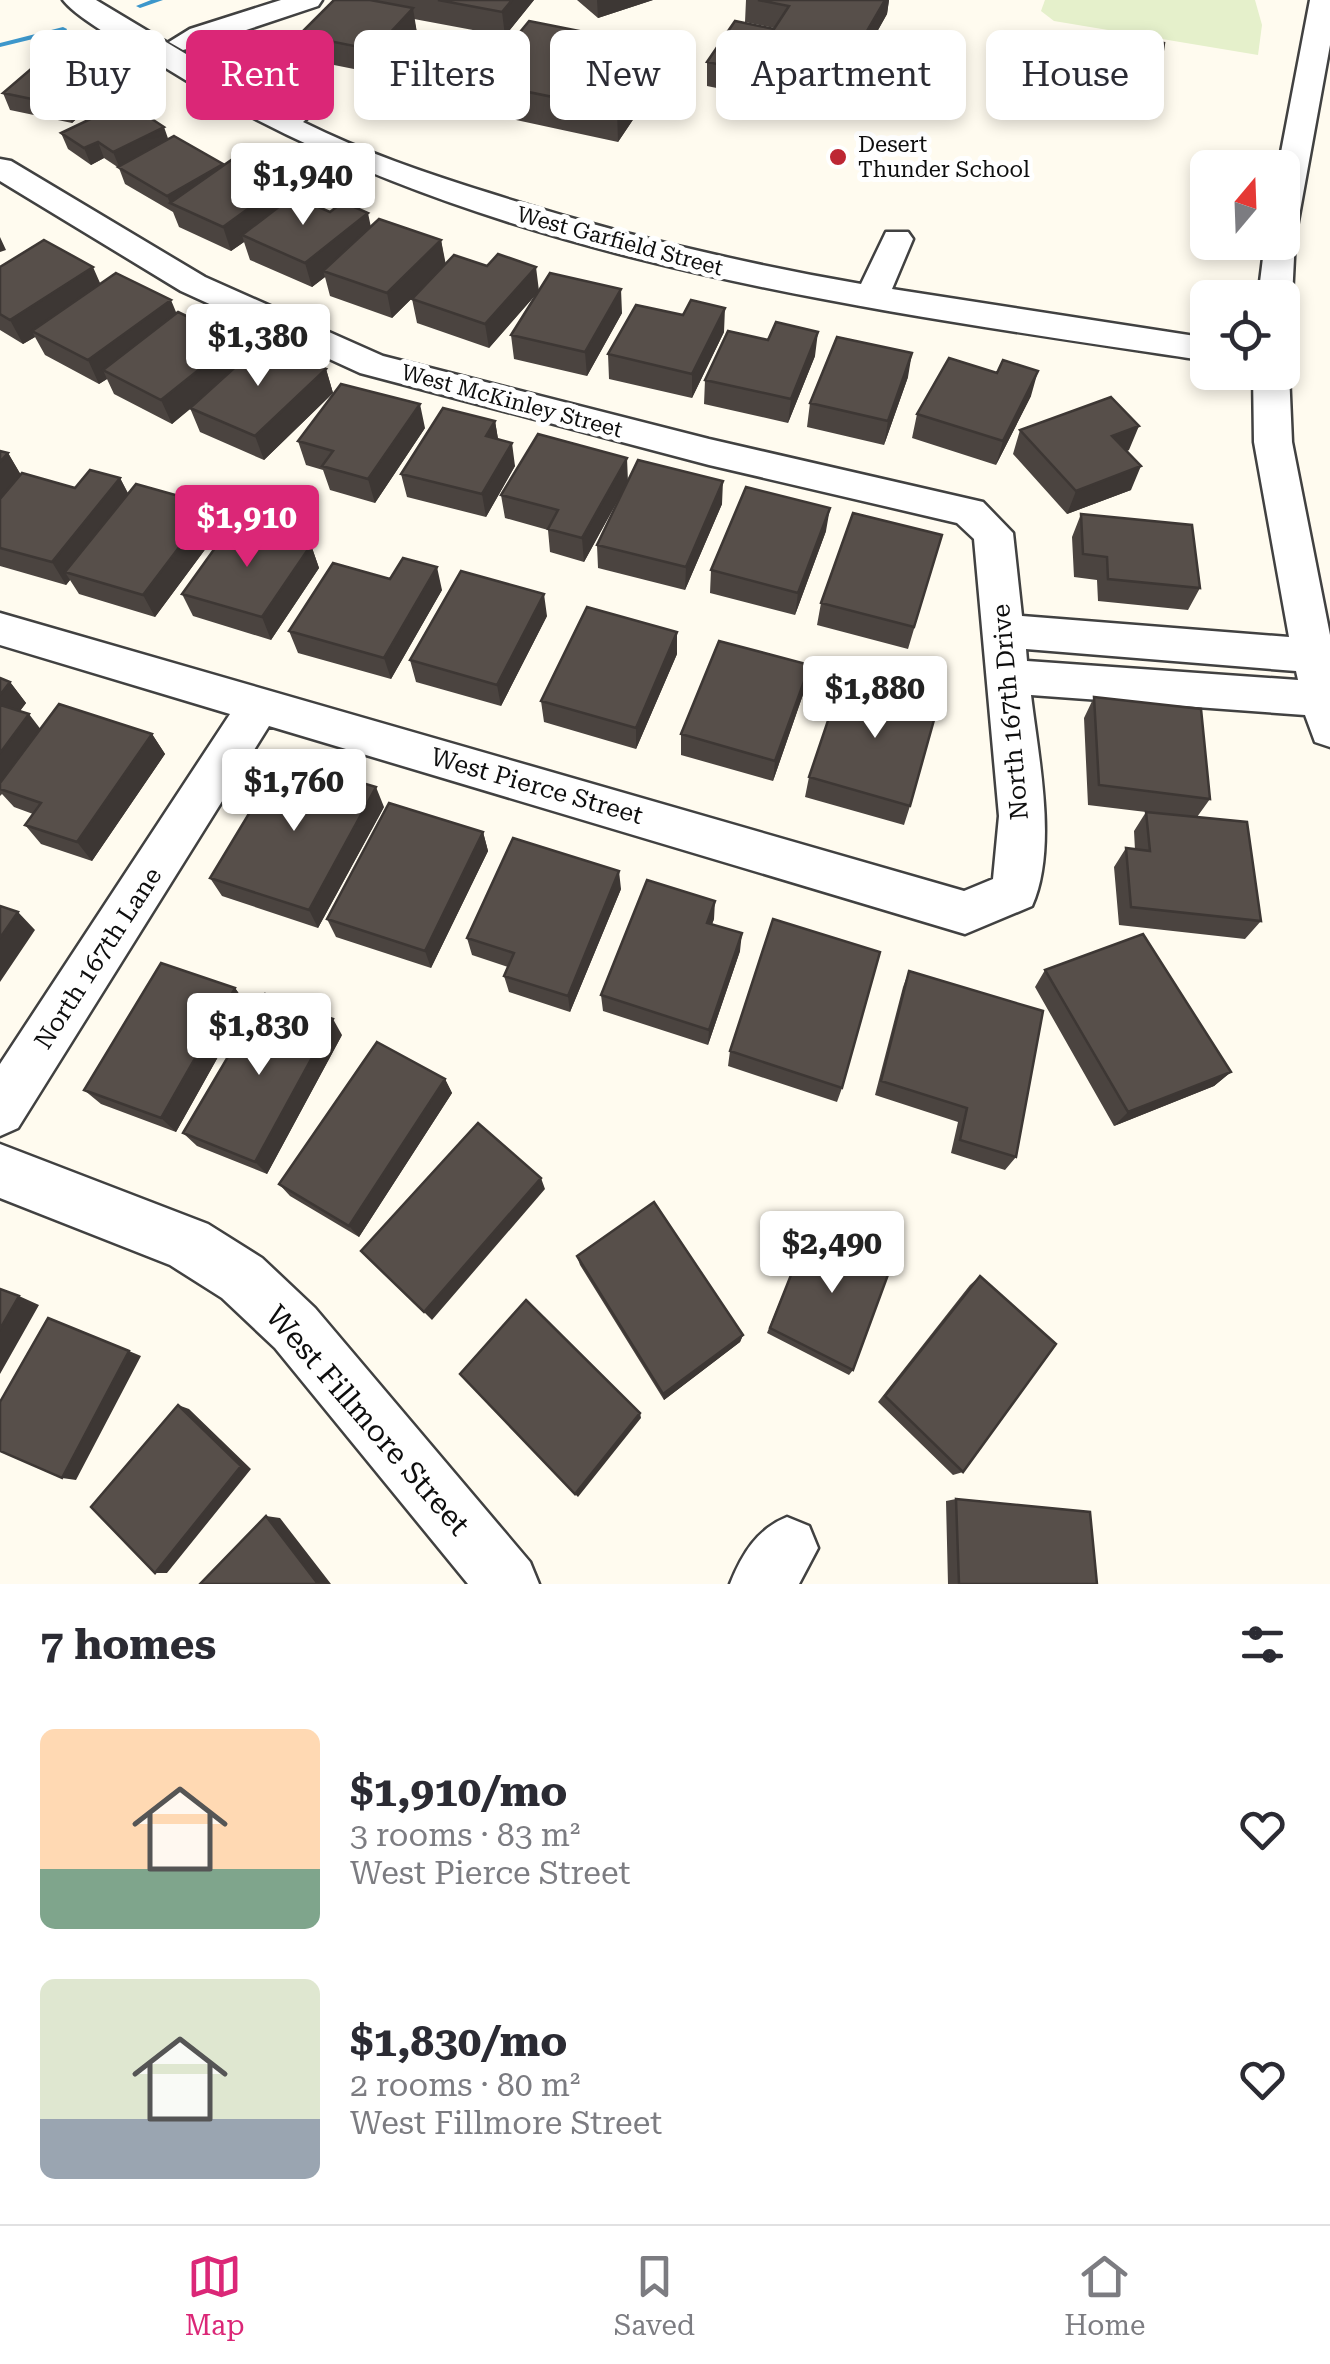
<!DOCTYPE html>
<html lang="en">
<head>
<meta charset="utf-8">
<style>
  :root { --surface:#fff; --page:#f2f2f3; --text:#2b2b33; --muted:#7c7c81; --line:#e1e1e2; --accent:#db2777 }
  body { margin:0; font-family:"Roboto Serif",serif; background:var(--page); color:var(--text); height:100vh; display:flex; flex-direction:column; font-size:38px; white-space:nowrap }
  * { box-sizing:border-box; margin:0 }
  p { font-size:32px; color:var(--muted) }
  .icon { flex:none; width:55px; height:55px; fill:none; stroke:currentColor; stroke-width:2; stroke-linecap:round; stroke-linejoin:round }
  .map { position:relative; height:1584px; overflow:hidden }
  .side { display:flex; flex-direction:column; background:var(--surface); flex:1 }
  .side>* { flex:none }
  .guide { position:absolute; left:30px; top:30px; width:1270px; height:90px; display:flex; gap:20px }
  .needle { width:65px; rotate:19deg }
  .tools { position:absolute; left:1190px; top:150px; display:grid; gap:20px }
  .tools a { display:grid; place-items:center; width:110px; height:110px; border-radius:15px; background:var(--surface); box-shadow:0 5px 15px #0003; font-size:50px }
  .price { position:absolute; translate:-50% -85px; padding:0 22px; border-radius:10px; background:#fff; color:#222; font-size:32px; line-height:65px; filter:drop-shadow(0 2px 5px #0008) }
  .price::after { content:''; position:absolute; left:50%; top:60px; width:30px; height:22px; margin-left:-15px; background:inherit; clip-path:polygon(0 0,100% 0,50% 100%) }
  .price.current { background:var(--accent); color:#fff }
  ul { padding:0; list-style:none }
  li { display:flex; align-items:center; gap:30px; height:250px; padding:0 40px }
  li span { display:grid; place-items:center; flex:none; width:280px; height:200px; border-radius:15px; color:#555 }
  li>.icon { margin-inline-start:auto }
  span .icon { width:120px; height:120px; fill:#fffc; stroke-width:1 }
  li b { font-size:42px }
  h2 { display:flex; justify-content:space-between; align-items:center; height:120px; padding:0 40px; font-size:42px }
  .tag { padding:0 35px; border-radius:15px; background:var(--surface); box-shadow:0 5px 15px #0003; font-size:35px; line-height:90px }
  .tag.current { background:var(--accent); color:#fff }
  .dock { display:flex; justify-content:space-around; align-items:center; height:140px; border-top:2px solid var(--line); background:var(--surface); font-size:28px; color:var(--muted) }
  .dock a { display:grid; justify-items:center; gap:5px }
  .dock .current { color:var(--accent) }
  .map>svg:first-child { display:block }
  .pitch { fill:#e5f0cb }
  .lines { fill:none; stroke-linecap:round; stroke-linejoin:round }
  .stream { fill:#3d97cb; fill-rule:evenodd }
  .minor-casing { stroke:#414141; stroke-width:5 }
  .minor { fill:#fff; fill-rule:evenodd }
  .wall { fill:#4b4440 }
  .shaded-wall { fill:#3d3734 }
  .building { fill:#574f4a; stroke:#3d3734; stroke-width:2.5 }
  .poi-dot { fill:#bd2734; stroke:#fff; stroke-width:4 }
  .labels { text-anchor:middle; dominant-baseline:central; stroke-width:10; stroke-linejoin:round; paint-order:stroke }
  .far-poi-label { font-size:22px; fill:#0e0e0e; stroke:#fff; text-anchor:start }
  .far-street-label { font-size:22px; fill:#0e0e0e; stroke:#fff }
  .street-label { font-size:25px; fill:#0e0e0e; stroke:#fff }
  .near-street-label { font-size:30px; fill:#0e0e0e; stroke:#fff }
</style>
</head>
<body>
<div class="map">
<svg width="1330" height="1584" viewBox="0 0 1330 1584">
  <rect width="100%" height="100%" fill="#fffbef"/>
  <path class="pitch" d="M1045,0H1255L1262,25L1258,55L1054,21L1041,11Z"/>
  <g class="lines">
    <path class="stream" d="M151,0H163L140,8L136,6Z
      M63,27L67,29L66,31L0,47V43Z"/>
    <defs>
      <path id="minor" d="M63,0H96L281,111L293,102L289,93L199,46L183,50L169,42L190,29L281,0H322L318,6L225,37L312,82L323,104L303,122C363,152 426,173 489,193C611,232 735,262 861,284L886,232H908L913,239L892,289L1208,338V361C853,307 475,261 164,67C139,52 79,21 63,0Z
        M1310,0H1330V45L1295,238L1292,298L1282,307V298H1258L1265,242H1282V168H1278Z
        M0,159L11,161L205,277L383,356L709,439L983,502L1013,533L1022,616L1289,637L1254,442L1253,372H1282L1284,364L1289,372L1292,442L1330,635V747L1315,742L1305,715L1031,695C1038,756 1058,848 1032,906L965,934L269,726L18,1128L0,1136V1064L230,714L0,645V613L964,891L993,879L999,816L974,539L957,523L709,465L360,373L181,291L0,181ZM1026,649L1296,671L1298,680L1027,661Z
        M0,1144L208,1224L262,1258L315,1308L530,1562L539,1584H468L275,1348L222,1298L170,1265L0,1198Z
        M787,1517L809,1526L818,1548L799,1584H730C742,1554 757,1529 787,1517Z"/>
    </defs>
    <use href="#minor" class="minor-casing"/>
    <use href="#minor" class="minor"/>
  </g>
  <path class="wall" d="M334,0H534L505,36L414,19L417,33L379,74L304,59L299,35Z
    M577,0H653L598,18Z
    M746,0H889L887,14L832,112L707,86V62L774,28L745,22Z
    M1124,37L1162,56L1159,65L1119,59Z
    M83,56L90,73L88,74L105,93L72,123L10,110L3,93Z
    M661,78L618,142L483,113L479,82Z
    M61,133L168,139L224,165L289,179L294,197L330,212L371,227L441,240L445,264L622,313L587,376L514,359L511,335L538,292L489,348L417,323L412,299L429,281L392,318L330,296L325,277L312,287L250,260L244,242L231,251L179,227L173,212L125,184L119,168L104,158L91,165L68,149Z
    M0,267L100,284L236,340L243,360L326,369L333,393L264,460L200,432L190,408L172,424L114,394L107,379L99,384L45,355L35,337L23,344L0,330Z
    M724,332L692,398L609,379L608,354Z
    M815,356L788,423L704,404L705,380Z
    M908,377L884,445L807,427L810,403Z
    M1031,396L996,465L912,438L917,414Z
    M495,421L498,439L515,466L486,517L407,497L401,474Z
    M425,428L375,503L330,490L323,470L306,465L298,441Z
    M1020,430L1129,450L1126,451L1131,490L1067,514L1013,454Z
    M0,451L8,453L21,475L75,488L120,478L128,493L221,528L155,617L79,594L70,580L66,585L0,566Z
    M628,481L722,504L685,590L598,568L597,545L625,487L584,562L550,552L548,530L505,518L501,495Z
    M1081,514L1200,588L1188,610L1098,601L1097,580L1074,577L1072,537Z
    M826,531L795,615L710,593L711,570Z
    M942,535L908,649L817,625L821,603Z
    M311,545L319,568L271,640L193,616L182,594Z
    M390,579L442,590L391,679L298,653L289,631Z
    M547,616L501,706L416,682L410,660Z
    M677,654L636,749L544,722L541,701Z
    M0,678L10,682L26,703L20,711L40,729L152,734L165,754L92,861L41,844L25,825L33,814L14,807L2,794L0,796Z
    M806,686L773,781L681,755V734Z
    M1094,697L1210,799L1197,817L1261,921L1245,939L1119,925L1114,867L1126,848L1135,850L1134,831L1146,812L1088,805L1084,718Z
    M809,777L910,806L904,825L805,797Z
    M384,807L318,928L222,896L210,878Z
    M483,832L488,851L431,968L336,937L327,919Z
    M621,889L570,1012L509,992L504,976L508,967L472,955L467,938Z
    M714,919L712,924L740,951L708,1045L603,1011L601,995Z
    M1045,970L1231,1072L1214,1086L1114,1126L1035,987Z
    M909,971L1016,1157L1005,1170L951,1153L958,1122L875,1095L903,987Z
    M235,988L247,1005L176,1132L101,1104L84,1090Z
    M342,1035L267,1174L197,1146L183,1133Z
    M730,1051L842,1088L837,1102L728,1066Z
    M445,1079L452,1093L359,1237L290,1196L279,1184Z
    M812,1222L853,1370L849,1375L767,1333Z
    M577,1256L743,1335L740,1342L664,1400L580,1265Z
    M980,1276L963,1472L953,1475L878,1402L970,1285Z
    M956,1499L1097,1584H948L946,1501Z"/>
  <path class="shaded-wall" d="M512,0H534L505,36L502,12Z
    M597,0H653L598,18Z
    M885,0H889L887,14L832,112L834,88Z
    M413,8L417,33L379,74L374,50Z
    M660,47L661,78L618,142L617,110Z
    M83,56L90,73L75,86L68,70Z
    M98,76L105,93L72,123L65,106Z
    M164,127L170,144L120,169L113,152Z
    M98,142L104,158L91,165L84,148Z
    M223,164L229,180L170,203L167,196Z
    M289,179L296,203L242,235L244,242L231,251L223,227Z
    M368,213L373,237L323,271L325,277L312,287L305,263Z
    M0,237L6,250L0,252Z
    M441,240L446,265L392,318L387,293Z
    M93,267L104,292L32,331L35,337L23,344L10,320Z
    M536,267L539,291L489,348L485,324Z
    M621,289L622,313L587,376L585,352Z
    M171,300L181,324L103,370L107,379L99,384L88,360Z
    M725,308L724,332L692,398V374Z
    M818,332L815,356L788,423L791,399Z
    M236,340L245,364L172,424L161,400Z
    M912,353L908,377L884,445L888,421Z
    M326,369L333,393L264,460L255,436Z
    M1038,371L1031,396L996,465L1003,441Z
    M420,404L425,428L375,503L368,479Z
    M495,421L499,445L486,436Z
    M1139,426L1129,450L1103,460L1112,436Z
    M512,443L515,466L486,517L482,494Z
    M8,453L22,477L0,502V462Z
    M627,458L628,482L584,562L582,538Z
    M1141,466L1131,490L1067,514L1076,491Z
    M120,478L132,502L65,572L70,580L66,585L52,562Z
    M723,481L722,504L685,590L686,567Z
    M211,505L221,528L155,617L143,595Z
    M830,508L826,531L795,615L798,593Z
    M311,545L319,568L271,640L262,617Z
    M437,567L442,590L391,679L384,658Z
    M544,594L547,616L501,706L497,685Z
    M677,632V654L636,749V728Z
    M810,665L806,686L773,781L775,761Z
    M10,682L26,703L10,724L0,711V695Z
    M29,714L45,735L0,789V753Z
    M152,734L165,754L92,861L77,842Z
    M376,787L384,807L318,928L309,910Z
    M483,832L488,851L431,968L425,951Z
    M619,871L621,889L570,1012L568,996Z
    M715,901L714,919L706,940L707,923Z
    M18,912L35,930L0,982V938Z
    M742,933L740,951L708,1045L709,1030Z
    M235,988L247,1005L176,1132L161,1118Z
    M333,1019L342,1035L267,1174L255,1162Z
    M1231,1072L1214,1086L1114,1126L1128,1112Z
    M445,1079L452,1093L359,1237L349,1226Z
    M541,1178L545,1189L432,1320L424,1312Z
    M19,1296L39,1305L0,1374V1329Z
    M743,1335L740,1342L664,1400L663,1394Z
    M129,1351L141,1356L76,1480L62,1478Z
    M178,1405L189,1409L251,1469L167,1573H155Z
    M640,1413L641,1418L578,1497L575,1494Z
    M266,1516L280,1518L331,1584H318Z"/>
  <path class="building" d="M334,0H370L413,8L374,50L299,35Z
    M438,0H512L502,12Z
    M758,0H885L834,88L707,62L735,21L774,29L789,6Z
    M529,21L660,47L617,110L479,82Z
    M1124,37L1164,43L1162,56L1122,50Z
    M53,50L83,56L68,70L98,76L65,106L3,93Z
    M126,102L164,127L113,152L98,142L84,148L61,133Z
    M174,136L223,164L167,196L118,167Z
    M237,156L289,179L223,227L170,203Z
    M293,196L330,212L343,202L368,213L305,263L242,235Z
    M379,219L441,240L387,293L323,271Z
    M44,240L93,267L10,320L0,314V267Z
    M498,254L536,267L485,324L412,299L454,255L487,266Z
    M116,273L171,300L88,360L32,331Z
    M550,273L621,289L585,352L511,335Z
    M691,300L725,308L692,374L608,354L636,305L683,315Z
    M178,312L236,340L161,400L103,370Z
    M776,322L818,332L791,399L705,380L728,331L768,340Z
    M837,337L912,353L888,421L810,403Z
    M262,343L326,369L255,436L190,408Z
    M949,358L997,373L1003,360L1038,371L1003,441L917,414Z
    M341,384L420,404L368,479L322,466L333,451L298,441Z
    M1111,397L1139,426L1112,436L1141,466L1076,491L1020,430Z
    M443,408L495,421L486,436L512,443L482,494L401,474Z
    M538,434L627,458L582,538L548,529L558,510L501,495Z
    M0,451L8,453L0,462Z
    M638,460L723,481L686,567L597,545Z
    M90,470L120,478L52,562L0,548V499L22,473L75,488Z
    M136,484L211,505L143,595L65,572Z
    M746,487L830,508L798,593L711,570Z
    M853,513L942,535L914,627L821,603Z
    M1081,514L1192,525L1200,588L1108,579L1107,557L1083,554Z
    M233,523L311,545L262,617L182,594Z
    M403,558L437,567L384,658L289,631L333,563L390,579Z
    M461,571L544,594L497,685L410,660Z
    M587,607L677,632L636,728L541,701Z
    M719,641L810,665L775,761L681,734Z
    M843,676L939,702L910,806L809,777Z
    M0,678L10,682L0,695Z
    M1094,697L1201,709L1210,799L1099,785Z
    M59,704L152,734L77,842L25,825L41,803L0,789V783Z
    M0,705L29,714L0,753Z
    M282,759L376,787L309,910L210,878Z
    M389,803L483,832L425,951L327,919Z
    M1146,812L1247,822L1261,921L1131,907L1126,848L1150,851Z
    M513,838L619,871L568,996L504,976L514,953L467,938Z
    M647,880L715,901L707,923L742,933L709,1030L601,995Z
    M0,906L18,912L0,938Z
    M773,919L880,952L842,1088L730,1051Z
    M1143,934L1231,1072L1128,1112L1045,970Z
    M161,963L235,988L161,1118L84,1090Z
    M909,971L1043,1011L1016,1157L960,1140L967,1108L881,1081Z
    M265,994L333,1019L255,1162L183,1133Z
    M377,1042L445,1079L349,1226L279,1184Z
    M478,1123L541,1178L424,1312L361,1251Z
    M654,1202L743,1335L663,1394L577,1256Z
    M812,1222L893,1261L853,1370L770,1328Z
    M980,1276L1056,1344L963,1472L885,1396Z
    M0,1289L19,1296L0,1329Z
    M526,1300L640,1413L575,1494L460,1374Z
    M48,1318L129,1351L62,1478L0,1451V1402Z
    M178,1405L241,1466L155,1573L91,1507Z
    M956,1499L1090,1512L1097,1584H959Z
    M266,1516L318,1584H200Z"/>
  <circle class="poi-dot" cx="838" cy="157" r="10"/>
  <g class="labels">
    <g class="far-poi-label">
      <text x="858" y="144">Desert<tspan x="858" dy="25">Thunder School</tspan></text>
    </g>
    <g class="far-street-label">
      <text transform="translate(620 241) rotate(15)">West Garfield Street</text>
      <text transform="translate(512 401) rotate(15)">West McKinley Street</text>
    </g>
    <g class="street-label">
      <text transform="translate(1010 712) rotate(-95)">North 167th Drive</text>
      <text transform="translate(537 786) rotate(16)">West Pierce Street</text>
      <text transform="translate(98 958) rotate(-57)">North 167th Lane</text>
    </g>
    <g class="near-street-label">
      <text transform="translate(368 1420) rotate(49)">West Fillmore Street</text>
    </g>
  </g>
</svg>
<div class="tools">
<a><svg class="needle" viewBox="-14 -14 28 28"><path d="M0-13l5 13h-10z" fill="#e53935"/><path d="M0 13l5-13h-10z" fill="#7c7c81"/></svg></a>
<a><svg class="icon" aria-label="locate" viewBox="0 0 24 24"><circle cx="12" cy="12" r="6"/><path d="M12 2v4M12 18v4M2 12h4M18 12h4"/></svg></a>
</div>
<b class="price" style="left:303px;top:228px">$1,940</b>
<b class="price" style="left:258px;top:389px">$1,380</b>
<b class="price current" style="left:247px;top:570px">$1,910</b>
<b class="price" style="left:875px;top:741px">$1,880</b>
<b class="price" style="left:294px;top:834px">$1,760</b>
<b class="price" style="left:259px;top:1078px">$1,830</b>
<b class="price" style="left:832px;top:1296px">$2,490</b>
<div class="guide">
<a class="tag">Buy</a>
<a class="tag current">Rent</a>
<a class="tag">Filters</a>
<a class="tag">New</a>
<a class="tag">Apartment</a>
<a class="tag">House</a>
</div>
</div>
<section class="side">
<h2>7 homes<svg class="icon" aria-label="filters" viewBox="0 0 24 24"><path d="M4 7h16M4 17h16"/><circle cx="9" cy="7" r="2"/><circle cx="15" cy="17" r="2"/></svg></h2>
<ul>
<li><span style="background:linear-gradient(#ffd9b3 70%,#7fa58c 0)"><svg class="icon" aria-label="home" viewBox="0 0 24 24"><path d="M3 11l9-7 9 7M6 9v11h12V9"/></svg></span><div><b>$1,910/mo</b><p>3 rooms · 83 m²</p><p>West Pierce Street</p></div><svg class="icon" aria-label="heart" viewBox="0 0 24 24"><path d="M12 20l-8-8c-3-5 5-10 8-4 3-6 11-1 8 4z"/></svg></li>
<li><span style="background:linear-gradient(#dfe7d0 70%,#9aa5b1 0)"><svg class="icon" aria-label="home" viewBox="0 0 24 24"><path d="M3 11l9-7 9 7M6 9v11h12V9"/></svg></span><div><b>$1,830/mo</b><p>2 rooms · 80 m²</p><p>West Fillmore Street</p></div><svg class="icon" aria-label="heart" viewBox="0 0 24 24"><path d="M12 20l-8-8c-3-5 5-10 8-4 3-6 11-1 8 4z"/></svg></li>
</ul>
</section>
<nav class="dock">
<a class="current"><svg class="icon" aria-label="map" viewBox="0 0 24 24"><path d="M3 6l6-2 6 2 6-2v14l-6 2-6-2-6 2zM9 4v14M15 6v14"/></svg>Map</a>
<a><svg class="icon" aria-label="saved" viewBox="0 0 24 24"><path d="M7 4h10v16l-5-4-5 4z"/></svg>Saved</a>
<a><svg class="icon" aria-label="home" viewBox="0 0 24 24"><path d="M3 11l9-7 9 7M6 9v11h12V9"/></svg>Home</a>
</nav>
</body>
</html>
